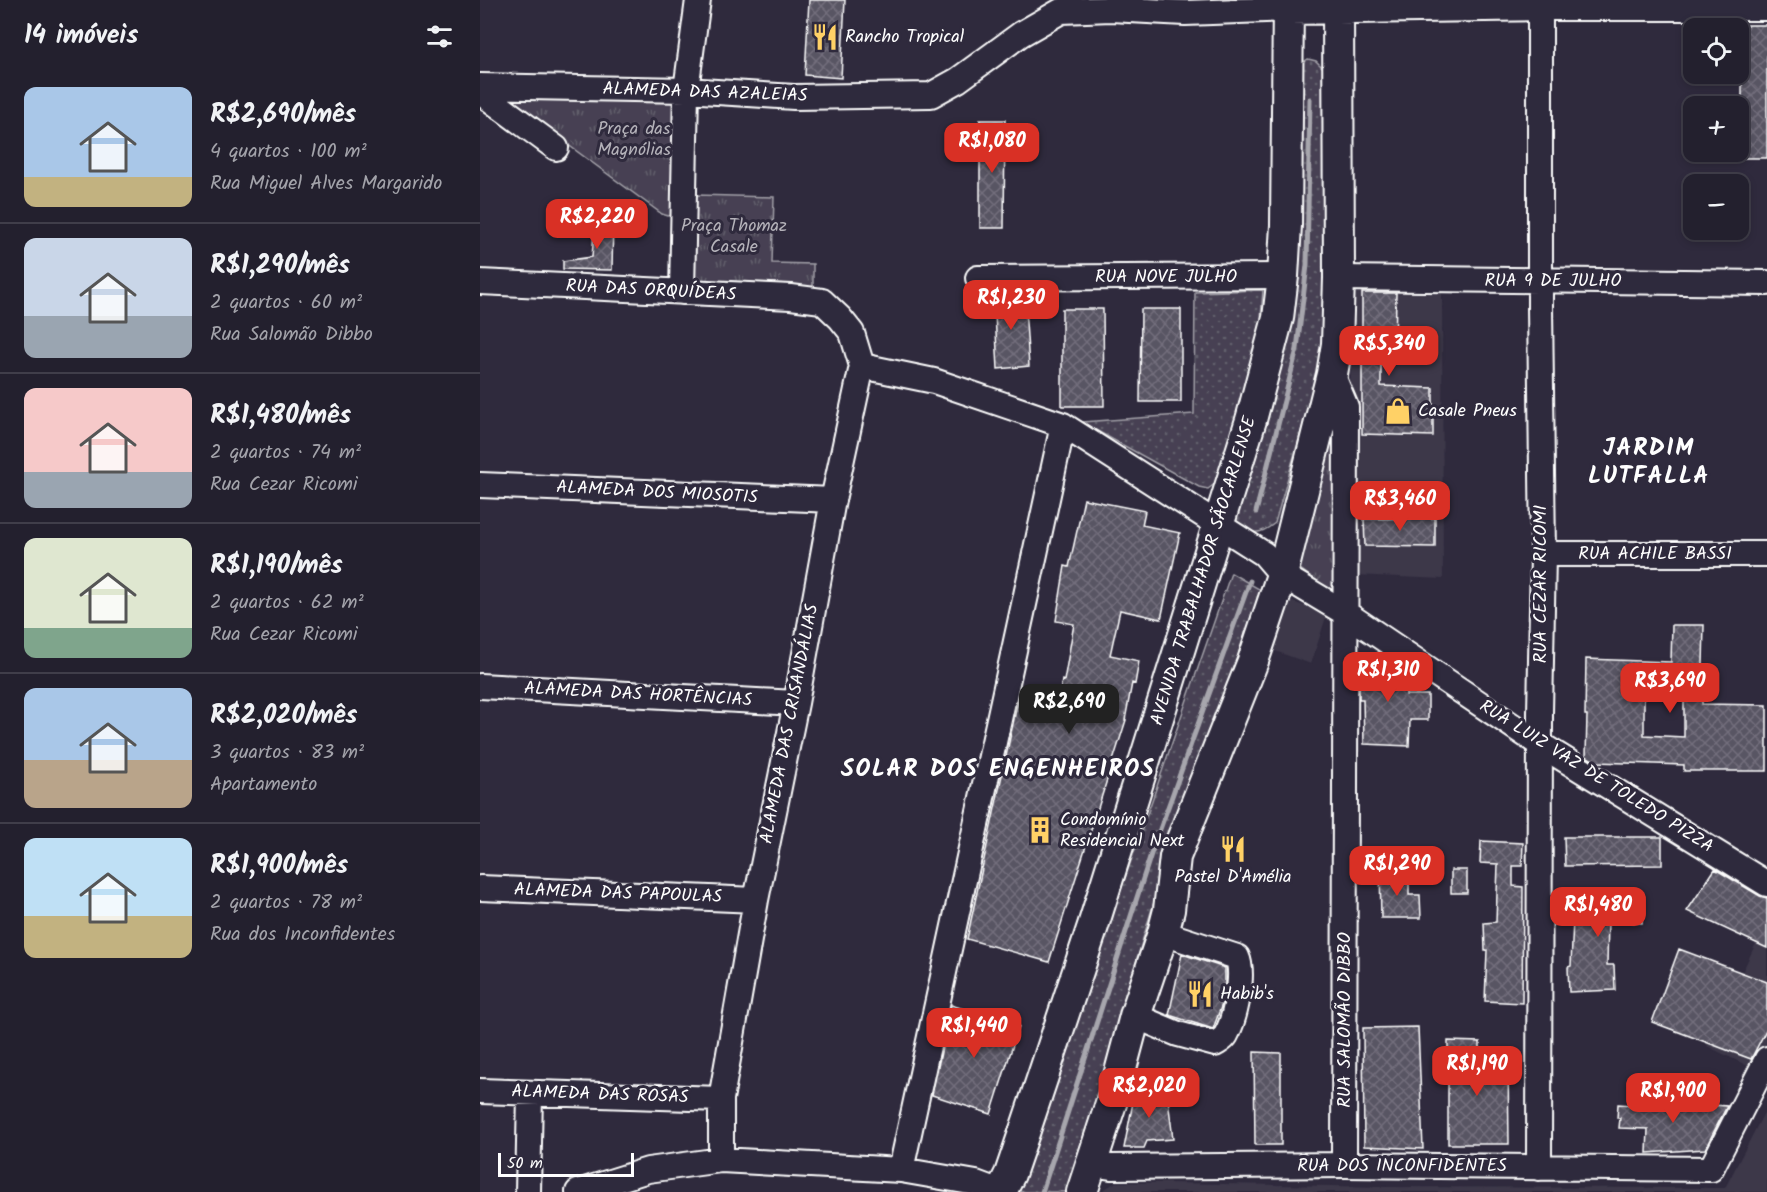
<!DOCTYPE html>
<html lang="pt">
<head>
<meta charset="utf-8">
<style>
  :root { --surface:#23202e; --page:#2f2d3a; --text:#f1f3f6; --muted:#a3a3aa; --line:#403e4a; --accent:#d93025 }
  body { margin:0; font-family:Kalam,sans-serif; background:var(--page); color:var(--text); height:100vh; display:flex; flex-direction:column; font-size:22px; white-space:nowrap }
  * { box-sizing:border-box; margin:0 }
  p { font-size:20px; color:var(--muted) }
  .icon { flex:none; width:33px; height:33px; fill:none; stroke:currentColor; stroke-width:2; stroke-linecap:round; stroke-linejoin:round }
  .map { position:relative; flex:1; overflow:hidden }
  .side { display:flex; flex-direction:column; background:var(--surface); width:480px }
  .side>* { flex:none }
  .fabs { position:absolute; left:1203px; top:18px; display:grid; gap:12px }
  .fabs a { display:grid; place-items:center; width:66px; height:66px; border-radius:12px; background:var(--surface); box-shadow:0 3px 9px #0003,0 0 0 2px var(--line); font-size:30px }
  .scale { position:absolute; left:18px; bottom:15px; width:136px; box-sizing:border-box; padding-left:6px; border:3px solid #fff; border-top:0; font-size:16px; line-height:21px; white-space:nowrap; color:#fff; -webkit-text-stroke:4px #2f2a3d; paint-order:stroke }
  .price { position:absolute; translate:-50% -51px; padding:0 14px; border-radius:12px; background:var(--accent); color:#fff; font-size:20px; line-height:39px; filter:drop-shadow(0 2px 3px #0008) }
  .price::after { content:''; position:absolute; left:50%; top:36px; width:18px; height:14px; margin-left:-9px; background:inherit; clip-path:polygon(0 0,100% 0,50% 100%) }
  .price.selected { background:#222; color:#fff }
  ul { padding:0; list-style:none }
  li { display:flex; align-items:center; gap:18px; height:150px; padding:0 24px }
  li+li { border-top:2px solid var(--line) }
  li span { display:grid; place-items:center; flex:none; width:168px; height:120px; border-radius:12px; color:#555 }
  li>.icon { margin-inline-start:auto }
  span .icon { width:72px; height:72px; fill:#fffc; stroke-width:1 }
  li b { font-size:26px }
  h2 { display:flex; justify-content:space-between; align-items:center; height:72px; padding:0 24px; font-size:26px }
  main { display:flex; flex:1; min-height:0 }
  .map>svg:first-child { display:block }
  .built { fill:#3c3749 }
  .grass { fill:url(#grass-dots); stroke:#a2a0a8; stroke-width:1.5 }
  .park { fill:url(#park-tufts); stroke:#a2a0a8; stroke-width:1.5 }
  .lines { fill:none; stroke-linecap:round; stroke-linejoin:round }
  .stream { stroke:#a7a6ad; stroke-width:5 }
  .building { fill:url(#building-cross-hatch); stroke:#fff; stroke-width:1.5; fill-rule:evenodd }
  .minor-casing { stroke:#fff; stroke-width:28 }
  .major-casing { stroke:#fff; stroke-width:34 }
  .minor { stroke:#2f2a3d; stroke-width:24 }
  .major { stroke:#2f2a3d; stroke-width:30 }
  .labels { text-anchor:middle; dominant-baseline:central; stroke-width:6; stroke-linejoin:round; paint-order:stroke }
  .poi-label { font-size:18px; fill:#fff; stroke:#2f2a3d; text-anchor:start }
  .street-label { font-size:18px; fill:#fff; stroke:#2f2a3d }
  .park-label { font-size:18px; fill:#b5b3ba; stroke:#2f2a3d }
  .district-label { font-size:24px; font-weight:bold; letter-spacing:1.5px; fill:#fff; stroke:#2f2a3d }
</style>
</head>
<body>
<main>
<section class="side">
<h2>14 imóveis<svg class="icon" aria-label="filters" viewBox="0 0 24 24"><path d="M4 7h16M4 17h16"/><circle cx="9" cy="7" r="2"/><circle cx="15" cy="17" r="2"/></svg></h2>
<ul>
<li><span style="background:linear-gradient(#a9c7e8 75%,#c2b280 0)"><svg class="icon" aria-label="home" viewBox="0 0 24 24"><path d="M3 11l9-7 9 7M6 9v11h12V9"/></svg></span><div><b>R$2,690/mês</b><p>4 quartos · 100 m²</p><p>Rua Miguel Alves Margarido</p></div></li>
<li><span style="background:linear-gradient(#c9d6e8 65%,#9aa5b1 0)"><svg class="icon" aria-label="home" viewBox="0 0 24 24"><path d="M3 11l9-7 9 7M6 9v11h12V9"/></svg></span><div><b>R$1,290/mês</b><p>2 quartos · 60 m²</p><p>Rua Salomão Dibbo</p></div></li>
<li><span style="background:linear-gradient(#f6c9c9 70%,#9aa5b1 0)"><svg class="icon" aria-label="home" viewBox="0 0 24 24"><path d="M3 11l9-7 9 7M6 9v11h12V9"/></svg></span><div><b>R$1,480/mês</b><p>2 quartos · 74 m²</p><p>Rua Cezar Ricomi</p></div></li>
<li><span style="background:linear-gradient(#dfe7d0 75%,#7fa58c 0)"><svg class="icon" aria-label="home" viewBox="0 0 24 24"><path d="M3 11l9-7 9 7M6 9v11h12V9"/></svg></span><div><b>R$1,190/mês</b><p>2 quartos · 62 m²</p><p>Rua Cezar Ricomi</p></div></li>
<li><span style="background:linear-gradient(#a9c7e8 60%,#b9a48a 0)"><svg class="icon" aria-label="home" viewBox="0 0 24 24"><path d="M3 11l9-7 9 7M6 9v11h12V9"/></svg></span><div><b>R$2,020/mês</b><p>3 quartos · 83 m²</p><p>Apartamento</p></div></li>
<li><span style="background:linear-gradient(#bfe0f5 65%,#c2b280 0)"><svg class="icon" aria-label="home" viewBox="0 0 24 24"><path d="M3 11l9-7 9 7M6 9v11h12V9"/></svg></span><div><b>R$1,900/mês</b><p>2 quartos · 78 m²</p><p>Rua dos Inconfidentes</p></div></li>
</ul>
</section>
<div class="map">
<svg width="1287" height="1192" viewBox="0 0 1287 1192">
  <defs>
    <pattern id="grass-dots" width="8" height="8" patternUnits="userSpaceOnUse" patternTransform="scale(1.5)"><rect width="8" height="8" fill="#464152"/><path d="M2 2h.1M6 6h.1" fill="none" stroke="#625e6c" stroke-width="1.8" stroke-linecap="round"/></pattern>
    <pattern id="park-tufts" width="24" height="20" patternUnits="userSpaceOnUse" patternTransform="scale(1.5)"><rect width="24" height="20" fill="#464152"/><path d="M3 7l-1-3M5 7V3M7 7l1-3M15 17l-1-3M17 17v-4M19 17l1-3" fill="none" stroke="#625e6c"/></pattern>
    <pattern id="building-cross-hatch" width="8" height="8" patternUnits="userSpaceOnUse" patternTransform="scale(1.5)"><rect width="8" height="8" fill="#595564"/><path d="M0 0l8 8M0 8l8-8" fill="none" stroke="#726e7b"/></pattern>
  </defs>
  <rect width="100%" height="100%" fill="#2f2a3d"/>
  <filter id="ink" filterUnits="userSpaceOnUse"><feTurbulence type="fractalNoise" baseFrequency=".0167" numOctaves="2"/><feDisplacementMap in="SourceGraphic" scale="12" xChannelSelector="R" yChannelSelector="G"/><feConvolveMatrix kernelMatrix="1 2 1 2 8 2 1 2 1" color-interpolation-filters="sRGB"/></filter>
  <g filter="url(#ink)">
    <path class="built" d="M869,287L962,289L963,579L874,575Z
      M799,597L847,614L831,664L784,647Z
      M1287,920V1045L1274,1069L1227,1046Z
      M1287,1107V1192H620L636,1182L908,1187L1245,1188Z"/>
    <path class="grass" d="M828,59L836,61L843,68L848,174L846,344L795,523C775,539 770,532 750,520L782,419L819,65Z
      M783,290L780,332L763,410L737,482L728,489L719,487L601,422L714,414L715,292Z
      M751,573L786,593L756,683L673,905L588,1192H536Z"/>
    <path class="park" d="M185,95L195,104L193,215L188,216L182,214L22,96Z
      M216,195L294,197L292,263L333,264V287H214Z
      M854,414L866,603L811,562Z"/>
    <g class="lines">
      <path class="stream" d="M776,512L817,349L827,265L830,99
        M562,1192L671,854L770,581"/>
    </g>
    <path class="building" d="M329,0H365L361,78L325,75Z
      M1258,25H1287V158H1262V80H1258Z
      M500,120H525L524,228H500Z
      M133,219L132,270L83,269V261L112,257L115,220Z
      M544,293L549,366L518,369L514,296Z
      M882,293H916L915,353H901V386L953,388V436L882,434Z
      M582,309H623L624,406H582Z
      M661,309H701V402H660Z
      M604,499L665,511L662,525L700,533L681,619L640,610L630,655L659,661L655,684L652,683L645,720H646L569,962L487,939L540,691L578,702L582,680L584,681L594,624L576,621L585,566L589,567Z
      M955,518V547L885,546L884,519Z
      M1192,625H1224L1222,704L1287,705V771H1204V765L1116,762L1106,756L1107,715H1105L1106,659L1191,662ZM1164,680H1204V737L1164,735Z
      M880,657H906L926,671V695H948V720H930L929,746L884,744L883,699H879Z
      M1084,837H1182V865L1085,866Z
      M1001,841L1043,843L1042,866H1033V886L1043,887L1042,1003L1005,1001L1007,950H1005L1004,923L1016,922L1018,864L1000,863Z
      M900,868H919V883H929V895H940L941,918H901Z
      M1235,869L1280,896L1287,898V948L1207,911Z
      M971,870H987V893H971Z
      M1129,893L1163,895L1162,923L1128,921L1127,965H1134L1135,990L1089,992L1088,967L1091,966L1093,919L1092,896L1129,895Z
      M1199,949L1287,982V1028L1271,1059L1172,1022Z
      M702,954L745,968V984L742,1004L733,1029L689,1015Z
      M471,1005L539,1026L511,1114L452,1095Z
      M938,1027L943,1149L884,1146L883,1028Z
      M968,1041L1000,1042V1062H1028L1029,1144H968Z
      M774,1052L801,1053V1145H775Z
      M656,1087L687,1092L693,1139L667,1141L664,1148H644Z
      M1167,1101L1247,1106L1225,1149L1167,1153L1168,1129L1139,1128L1140,1118H1137L1138,1104L1167,1106Z"/>
    <g class="lines">
      <defs>
        <path id="minor" d="M0,86L206,90L314,97L451,95L478,80L541,34L581,11L631,9L705,13L809,9
          M0,92L76,148
          M498,278L803,276
          M859,278L1287,283
          M0,282L311,297L342,301L360,318L372,333L382,366L353,500L316,703L276,900L241,1099V1160
          M202,292L206,90L218,0
          M382,366L454,381L583,425L784,554L802,575L867,614L1061,745L1287,884
          M852,374L866,407L864,1165
          M0,485L353,500
          M1063,554H1287
          M0,686L316,703
          M0,888L276,900
          M655,1016L698,1034L735,1044C739,1041 743,1040 746,1035C755,1019 765,974 757,957L683,933
          M0,1091L241,1099
          M612,1164L631,1167L864,1165L1231,1169L1287,1059
          M1059,1168L1060,713L1063,554L1060,306V0
          M421,1170L583,425
          M48,1192L50,1094
          M98,1192L168,1170L241,1160L421,1170L496,1183L520,1192"/>
        <path id="major" d="M809,9L1061,5H1287
          M521,1192L530,1174L545,1130L613,926L771,420L798,318L803,276L806,225L808,0
          M602,1192L635,1091L655,1016L683,933L689,910L695,857L773,661L802,575L852,374L857,344L859,278L858,0"/>
      </defs>
      <use href="#minor" class="minor-casing"/>
      <use href="#major" class="major-casing"/>
      <use href="#minor" class="minor"/>
      <use href="#major" class="major"/>
    </g>
  </g>
  <defs>
    <symbol id="restaurant-bare" viewBox="-9 -9 18 18"><path d="M-5-6h1v4h1v-4h1v4h1v-4h1v5L-1.5 .5V6h-2V.5L-5-1ZM5-6V6H3V1.5H1.5Q1.5-4 5-6Z" fill="#ffd166" stroke="#2f2a3d" stroke-width="2.5" paint-order="stroke"/></symbol>
    <symbol id="shop-bare" viewBox="-9 -9 18 18"><path d="M-5-2.5h2.3a2.7 3.5 0 0 1 5.4 0H5L5.5 6h-11ZM-1.5-2.5h3a1.5 2.3 0 0 0-3 0Z" fill="#ffd166" stroke="#2f2a3d" stroke-width="2.5" paint-order="stroke"/></symbol>
    <symbol id="building-bare" viewBox="-9 -9 18 18"><path d="M-4-6H4V6H1V3H-1V6H-4ZM-2.5-4.3h1.7v1.8h-1.7ZM.8-4.3h1.7v1.8H.8ZM-2.5-1h1.7V.8h-1.7ZM.8-1h1.7V.8H.8Z" fill="#ffd166" stroke="#2f2a3d" stroke-width="2.5" paint-order="stroke"/></symbol>
  </defs>
  <g fill-rule="evenodd">
    <use href="#restaurant-bare" x="326" y="18" width="38" height="38"/>
    <use href="#shop-bare" x="899" y="392" width="38" height="38"/>
    <use href="#building-bare" x="541" y="811" width="38" height="38"/>
    <use href="#restaurant-bare" x="734" y="830" width="38" height="38"/>
    <use href="#restaurant-bare" x="701" y="975" width="38" height="38"/>
  </g>
  <g class="labels">
    <g class="poi-label">
      <text x="365" y="37">Rancho Tropical</text>
      <text x="938" y="411">Casale Pneus</text>
      <text x="580" y="820">Condomínio<tspan x="580" dy="21">Residencial Next</tspan></text>
      <text x="753" y="877" text-anchor="middle">Pastel D'Amélia</text>
      <text x="740" y="994">Habib's</text>
    </g>
    <g class="street-label">
      <text transform="translate(225 93) rotate(2)">ALAMEDA DAS AZALEIAS</text>
      <text x="686" y="277">RUA NOVE JULHO</text>
      <text x="1073" y="281">RUA 9 DE JULHO</text>
      <text transform="translate(171 291) rotate(3)">RUA DAS ORQUÍDEAS</text>
      <text transform="translate(177 493) rotate(3)">ALAMEDA DOS MIOSOTIS</text>
      <text x="1175" y="554">RUA ACHILE BASSI</text>
      <text transform="translate(724 571) rotate(-73)">AVENIDA TRABALHADOR SÃOCARLENSE</text>
      <text transform="translate(1061 584) rotate(-90)">RUA CEZAR RICOMI</text>
      <text transform="translate(158 695) rotate(3)">ALAMEDA DAS HORTÊNCIAS</text>
      <text transform="translate(310 724) rotate(-79)">ALAMEDA DAS CRISANDÁLIAS</text>
      <text transform="translate(1116 777) rotate(32)">RUA LUIZ VAZ DE TOLEDO PIZZA</text>
      <text transform="translate(138 894) rotate(2)">ALAMEDA DAS PAPOULAS</text>
      <text transform="translate(865 1020) rotate(-90)">RUA SALOMÃO DIBBO</text>
      <text transform="translate(120 1095) rotate(2)">ALAMEDA DAS ROSAS</text>
      <text x="922" y="1166">RUA DOS INCONFIDENTES</text>
    </g>
    <g class="park-label">
      <text x="154" y="129">Praça das<tspan x="154" dy="21">Magnólias</tspan></text>
      <text x="254" y="226">Praça Thomaz<tspan x="254" dy="21">Casale</tspan></text>
    </g>
    <g class="district-label">
      <text x="1169" y="448">JARDIM<tspan x="1169" dy="28">LUTFALLA</tspan></text>
      <text x="518" y="769">SOLAR DOS ENGENHEIROS</text>
    </g>
  </g>
</svg>
<div class="fabs">
<a><svg class="icon" aria-label="locate" viewBox="0 0 24 24"><circle cx="12" cy="12" r="6"/><path d="M12 2v4M12 18v4M2 12h4M18 12h4"/></svg></a>
<a>+</a>
<a>−</a>
</div>
<div class="scale">50 m</div>
<b class="price" style="left:512px;top:174px">R$1,080</b>
<b class="price" style="left:117px;top:250px">R$2,220</b>
<b class="price" style="left:531px;top:331px">R$1,230</b>
<b class="price" style="left:909px;top:377px">R$5,340</b>
<b class="price" style="left:920px;top:532px">R$3,460</b>
<b class="price" style="left:908px;top:703px">R$1,310</b>
<b class="price" style="left:1190px;top:714px">R$3,690</b>
<b class="price selected" style="left:589px;top:735px">R$2,690</b>
<b class="price" style="left:917px;top:897px">R$1,290</b>
<b class="price" style="left:1118px;top:938px">R$1,480</b>
<b class="price" style="left:494px;top:1059px">R$1,440</b>
<b class="price" style="left:997px;top:1097px">R$1,190</b>
<b class="price" style="left:669px;top:1119px">R$2,020</b>
<b class="price" style="left:1193px;top:1124px">R$1,900</b>
</div>
</main>
</body>
</html>
